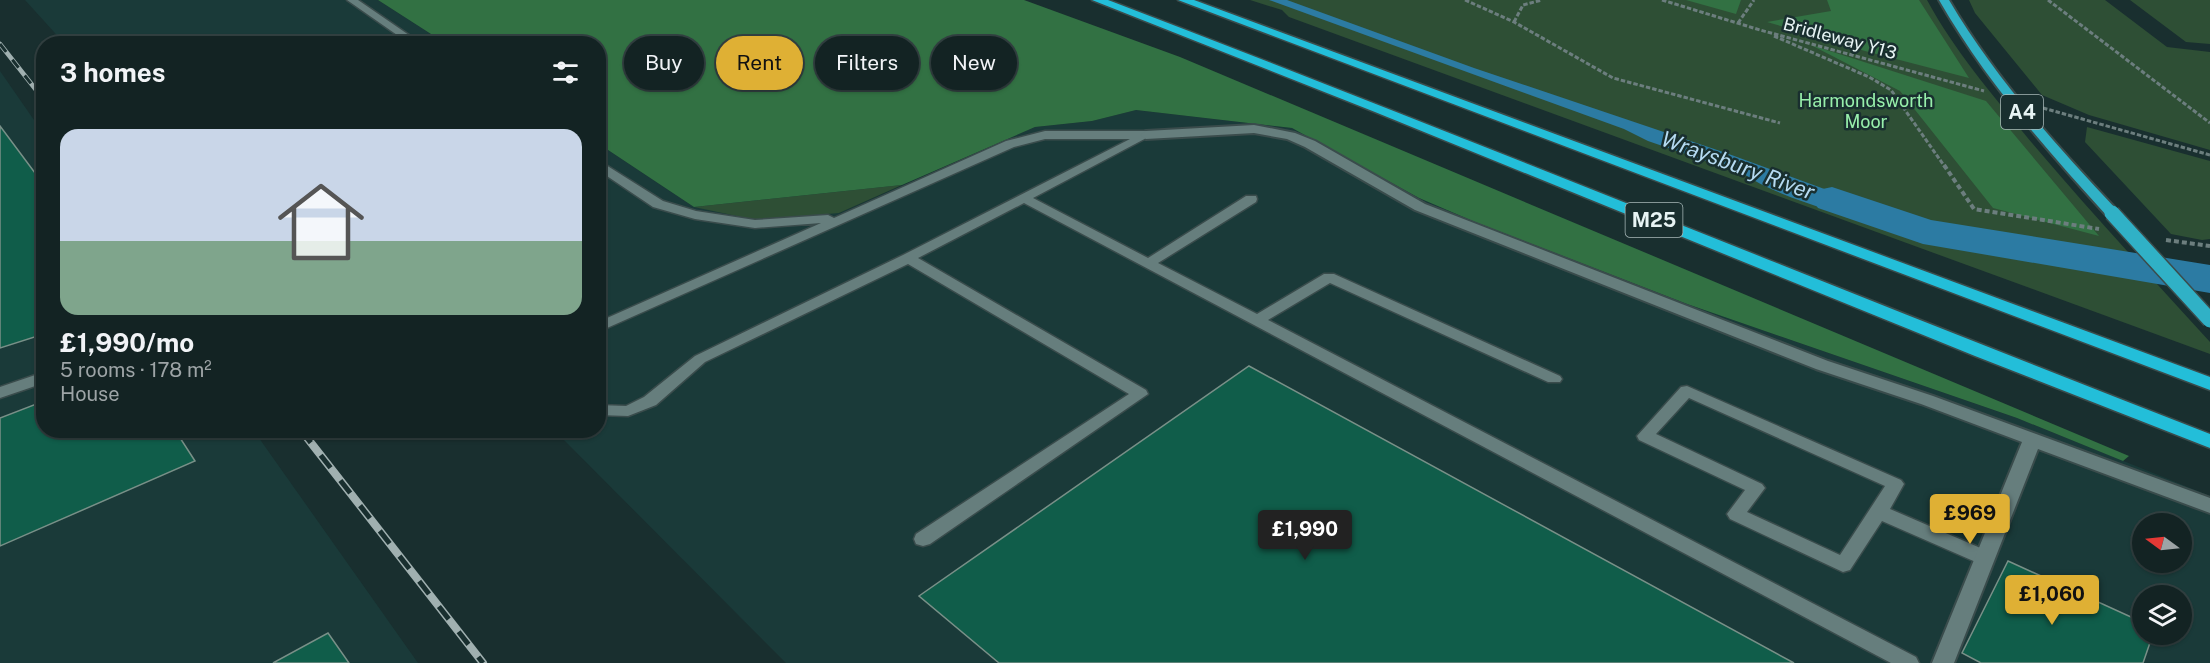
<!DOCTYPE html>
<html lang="en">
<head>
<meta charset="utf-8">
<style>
  :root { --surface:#132323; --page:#1c2b2b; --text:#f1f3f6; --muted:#9da4a6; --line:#324041; --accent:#dfb034 }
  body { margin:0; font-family:"Public Sans",sans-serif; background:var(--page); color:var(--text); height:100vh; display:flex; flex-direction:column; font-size:22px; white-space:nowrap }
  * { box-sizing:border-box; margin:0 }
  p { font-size:20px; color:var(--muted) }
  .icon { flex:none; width:33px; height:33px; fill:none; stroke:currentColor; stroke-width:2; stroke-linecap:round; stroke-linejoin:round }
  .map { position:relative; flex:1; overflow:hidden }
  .sheet { position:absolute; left:36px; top:36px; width:570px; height:402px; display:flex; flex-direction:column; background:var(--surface); border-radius:24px; box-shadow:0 2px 4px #0004,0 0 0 2px var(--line) }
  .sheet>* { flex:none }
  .banner { position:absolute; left:624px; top:36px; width:570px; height:54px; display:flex; gap:12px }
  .needle { width:39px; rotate:285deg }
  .fabs { position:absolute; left:2132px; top:513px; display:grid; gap:12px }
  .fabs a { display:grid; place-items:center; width:60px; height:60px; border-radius:50%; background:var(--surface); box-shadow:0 2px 4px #0004,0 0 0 2px var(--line); font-size:30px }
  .price { position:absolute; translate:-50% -51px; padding:0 14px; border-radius:6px; background:var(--accent); color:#111; font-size:20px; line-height:39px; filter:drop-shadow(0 2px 3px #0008) }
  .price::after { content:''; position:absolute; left:50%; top:36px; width:18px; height:14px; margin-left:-9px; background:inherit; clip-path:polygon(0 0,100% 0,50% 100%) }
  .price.on { background:#222; color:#fff }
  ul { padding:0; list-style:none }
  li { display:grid; align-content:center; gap:12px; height:318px; padding:0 24px }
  li span { display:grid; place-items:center; height:186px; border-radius:18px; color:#555 }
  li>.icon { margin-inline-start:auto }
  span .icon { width:108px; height:108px; fill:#fffc; stroke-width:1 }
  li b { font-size:26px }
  h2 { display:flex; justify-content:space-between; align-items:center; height:72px; padding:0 24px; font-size:26px }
  .pill { padding:0 21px; border-radius:27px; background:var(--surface); box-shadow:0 2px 4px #0004,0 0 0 2px var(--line); font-size:21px; line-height:54px }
  .pill.on { background:var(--accent); color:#111 }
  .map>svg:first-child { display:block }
  .built { fill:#1a3a39; fill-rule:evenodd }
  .green { fill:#2e4f35 }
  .forest { fill:#327143 }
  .water { fill:#2c7ba3 }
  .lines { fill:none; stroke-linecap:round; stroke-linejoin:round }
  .river { fill:#2c7ba3; fill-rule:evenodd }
  .building { fill:#105d4a; stroke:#799088; stroke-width:1.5 }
  .service-casing { stroke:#3a4c4c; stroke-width:3 }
  .minor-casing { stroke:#3a4c4c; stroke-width:4 }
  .trunk-casing { stroke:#3a4c4c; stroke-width:4 }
  .motorway-casing { stroke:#3a4c4c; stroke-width:3 }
  .path-far1 { stroke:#6c7e7e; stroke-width:3; stroke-dasharray:4.5 2; stroke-linecap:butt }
  .path { stroke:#6c7e7e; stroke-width:4; stroke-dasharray:5 3; stroke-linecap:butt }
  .service { fill:#667e7d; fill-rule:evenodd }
  .minor { fill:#667e7d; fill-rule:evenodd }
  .trunk { fill:#30b1c6; fill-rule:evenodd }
  .motorway { fill:#23bed9; fill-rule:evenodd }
  .rail-far1-casing { stroke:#a0b0b0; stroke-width:4.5 }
  .rail-casing { stroke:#a0b0b0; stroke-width:8 }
  .rail-far1 { stroke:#192f2f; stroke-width:3; stroke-dasharray:10; stroke-linecap:butt }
  .rail { stroke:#192f2f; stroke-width:5; stroke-dasharray:16; stroke-linecap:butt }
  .trunk-bridge-casing { stroke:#3a4c4c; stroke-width:18; stroke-linecap:butt }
  .trunk-bridge { stroke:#30b1c6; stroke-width:15 }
  .labels { text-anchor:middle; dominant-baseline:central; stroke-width:5; stroke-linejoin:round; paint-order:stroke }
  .far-street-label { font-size:18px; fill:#e7f4f4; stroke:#192f2f }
  .far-park-label { font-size:18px; fill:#97efab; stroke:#192f2f }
  .shield { fill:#192f2f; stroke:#a9b9b9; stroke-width:1.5 }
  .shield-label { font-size:20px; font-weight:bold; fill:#e7f4f4 }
  .water-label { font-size:22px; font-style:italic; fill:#b5daf1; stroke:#192f2f }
</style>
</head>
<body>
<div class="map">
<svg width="2210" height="663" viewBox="0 0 2210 663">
  <rect width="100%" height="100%" fill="#192f2f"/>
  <path class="built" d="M25,0H378L445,43H64Z
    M0,71L43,133L44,430L254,431L418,663H0Z
    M1136,110L1292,128L1419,198L1475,222L1687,304L2017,418L2210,496V663H786L555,431L598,430L599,144L694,207L839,213L1035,127L1092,121ZM2142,524H2181V562H2142ZM2142,596H2181V634H2142Z"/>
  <path class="green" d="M1250,0H1927C1954,50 1991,93 2027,137C2086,207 2148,274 2210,342V354L1289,17L1282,10Z
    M1969,0H2105L2167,47L2210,52V150L2089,115L2042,95L1975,13Z
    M2130,0H2210V44L2186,42Z
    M2087,127L2210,161V239L2202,240L2171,234L2085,142Z
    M902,185L839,213L756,220L694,207Z"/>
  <path class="forest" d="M378,0H1024L1180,57L2129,456L2123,461L2017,418L1687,304L1475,222L1419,198L1292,128L1136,110L1092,121L1035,127L902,185L694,207L599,144L598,44L445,43Z
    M1686,0H1741L1736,14Z
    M1827,0H1919L1969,78L1865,51L1767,22L1831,11Z
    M1811,45L1986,101L2099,236L1993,208L1900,91Z"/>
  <path class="water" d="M1269,0H1287L1474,68L1726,153L1898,216L1887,229C1847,215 1776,197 1744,174L1648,141L1624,129Z"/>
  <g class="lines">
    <path class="river" d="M1832,187L1931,220L2210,265V293L1923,244L1818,208L1812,199L1818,190Z"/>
  </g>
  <path class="building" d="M0,126L44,185V334L0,348Z
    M1249,366L1794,663H999L919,596Z
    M44,401V430H175L195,461L0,546V418Z
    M2008,561L2142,622V634H2153L2143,663H1981L1962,653Z
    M328,633L349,663H273Z"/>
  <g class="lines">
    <defs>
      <path id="service" d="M347,0H358L422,44H410Z
        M1045,131H1146L1152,135L1033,198L1148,258L1246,196H1256L1257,199L1256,202L1158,263L1257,314L1324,274H1334L1560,376L1562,379L1560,382H1548L1330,283L1268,320L1916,657L1919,663H1891L1024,203L918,258L1146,390L1148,394L930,544L923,546L916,544L914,539L916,534L1129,394L908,264L705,362L656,405L628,416L598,415V405L626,406L644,397L695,356L903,255L1130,139H1045L1014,147L598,332V322L821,223L755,228L695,219L653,207L598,170V160L663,201L696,211L755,220L828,215L834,218L1006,141Z
        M44,372V383L0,398V387Z
        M1687,386L1901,480L1904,484L1890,509L1992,553L1994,558L1992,563L1985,565L1978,563L1882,521L1850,570L1843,572L1730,519L1727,514L1745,490L1639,440L1637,436L1681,387ZM1689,398L1885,486L1840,555L1747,512L1765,488L1762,484L1656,434Z"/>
      <path id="minor" d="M1254,125L1295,133L1315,141L1425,204L1828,361L1933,396L2210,498V513L2038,449L1954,663H1932L2022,442L1921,404L1816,369L1415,210L1305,147L1287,139L1254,133L1146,139L1140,135L1146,131Z"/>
      <path id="trunk" d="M1939,0H1949C1995,78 2055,144 2117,210L2119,213L2117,216H2107C2045,148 1985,80 1939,0Z"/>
      <path id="motorway" d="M1092,0H1108C1477,141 1842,291 2210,434V448L1975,356L1375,112Z
        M1178,0H1194L2210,377V390Z"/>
    </defs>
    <use href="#service" class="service-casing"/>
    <use href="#minor" class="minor-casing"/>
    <use href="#trunk" class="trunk-casing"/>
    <use href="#motorway" class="motorway-casing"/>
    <path class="path-far1" d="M1465,0L1514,22L1613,78L1780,123
      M1662,0L1760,30L1984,91
      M2048,0L2210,123
      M1514,22L1523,5L1542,0
      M1738,23L1754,0
      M1774,36L1869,77L1891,90L1945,167
      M2043,108L2210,155"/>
    <path class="path" d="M1944,165L1974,209L2099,229
      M2166,240L2210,246"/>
    <use href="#service" class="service"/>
    <use href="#minor" class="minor"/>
    <use href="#trunk" class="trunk"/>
    <use href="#motorway" class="motorway"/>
    <defs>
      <path id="rail-far1" d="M0,44L44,100"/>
      <path id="rail" d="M301,430L483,663"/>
    </defs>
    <use href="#rail-far1" class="rail-far1-casing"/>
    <use href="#rail" class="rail-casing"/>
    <use href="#rail-far1" class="rail-far1"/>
    <use href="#rail" class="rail"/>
    <defs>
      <path id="trunk-bridge" d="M2112,213L2210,320"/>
    </defs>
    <use href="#trunk-bridge" class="trunk-bridge-casing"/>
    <use href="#trunk-bridge" class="trunk-bridge"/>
  </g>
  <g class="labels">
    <g class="far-street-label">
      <text transform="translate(1840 38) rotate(15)">Bridleway Y13</text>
    </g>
    <g class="far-park-label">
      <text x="1866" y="100">Harmondsworth<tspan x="1866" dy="21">Moor</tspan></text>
    </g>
    <g class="shield">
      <rect x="2001" y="95" width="42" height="34" rx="4.5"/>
      <rect x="1625.5" y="203" width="57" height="34" rx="4.5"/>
    </g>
    <g class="shield-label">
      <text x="2022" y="112">A4</text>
      <text x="1654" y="220">M25</text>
    </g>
    <g class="water-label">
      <text transform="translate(1738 165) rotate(20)">Wraysbury River</text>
    </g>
  </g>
</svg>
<div class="fabs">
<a><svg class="needle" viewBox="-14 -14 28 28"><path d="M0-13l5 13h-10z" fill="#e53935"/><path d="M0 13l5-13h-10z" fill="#9da4a6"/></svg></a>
<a><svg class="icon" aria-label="layers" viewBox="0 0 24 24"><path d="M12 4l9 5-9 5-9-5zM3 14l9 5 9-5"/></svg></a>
</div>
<b class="price" style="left:1970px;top:545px">£969</b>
<b class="price on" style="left:1305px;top:561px">£1,990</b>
<b class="price" style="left:2052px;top:626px">£1,060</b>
<div class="banner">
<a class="pill">Buy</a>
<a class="pill on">Rent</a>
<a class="pill">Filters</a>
<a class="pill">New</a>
</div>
<section class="sheet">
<h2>3 homes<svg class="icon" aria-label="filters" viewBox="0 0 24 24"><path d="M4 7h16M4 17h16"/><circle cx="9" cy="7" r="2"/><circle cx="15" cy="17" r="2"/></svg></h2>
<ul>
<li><span style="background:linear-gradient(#c9d6e8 60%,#7fa58c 0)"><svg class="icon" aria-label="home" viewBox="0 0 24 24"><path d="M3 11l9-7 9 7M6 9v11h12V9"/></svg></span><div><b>£1,990/mo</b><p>5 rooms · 178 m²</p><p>House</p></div></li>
</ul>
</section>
</div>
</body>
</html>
